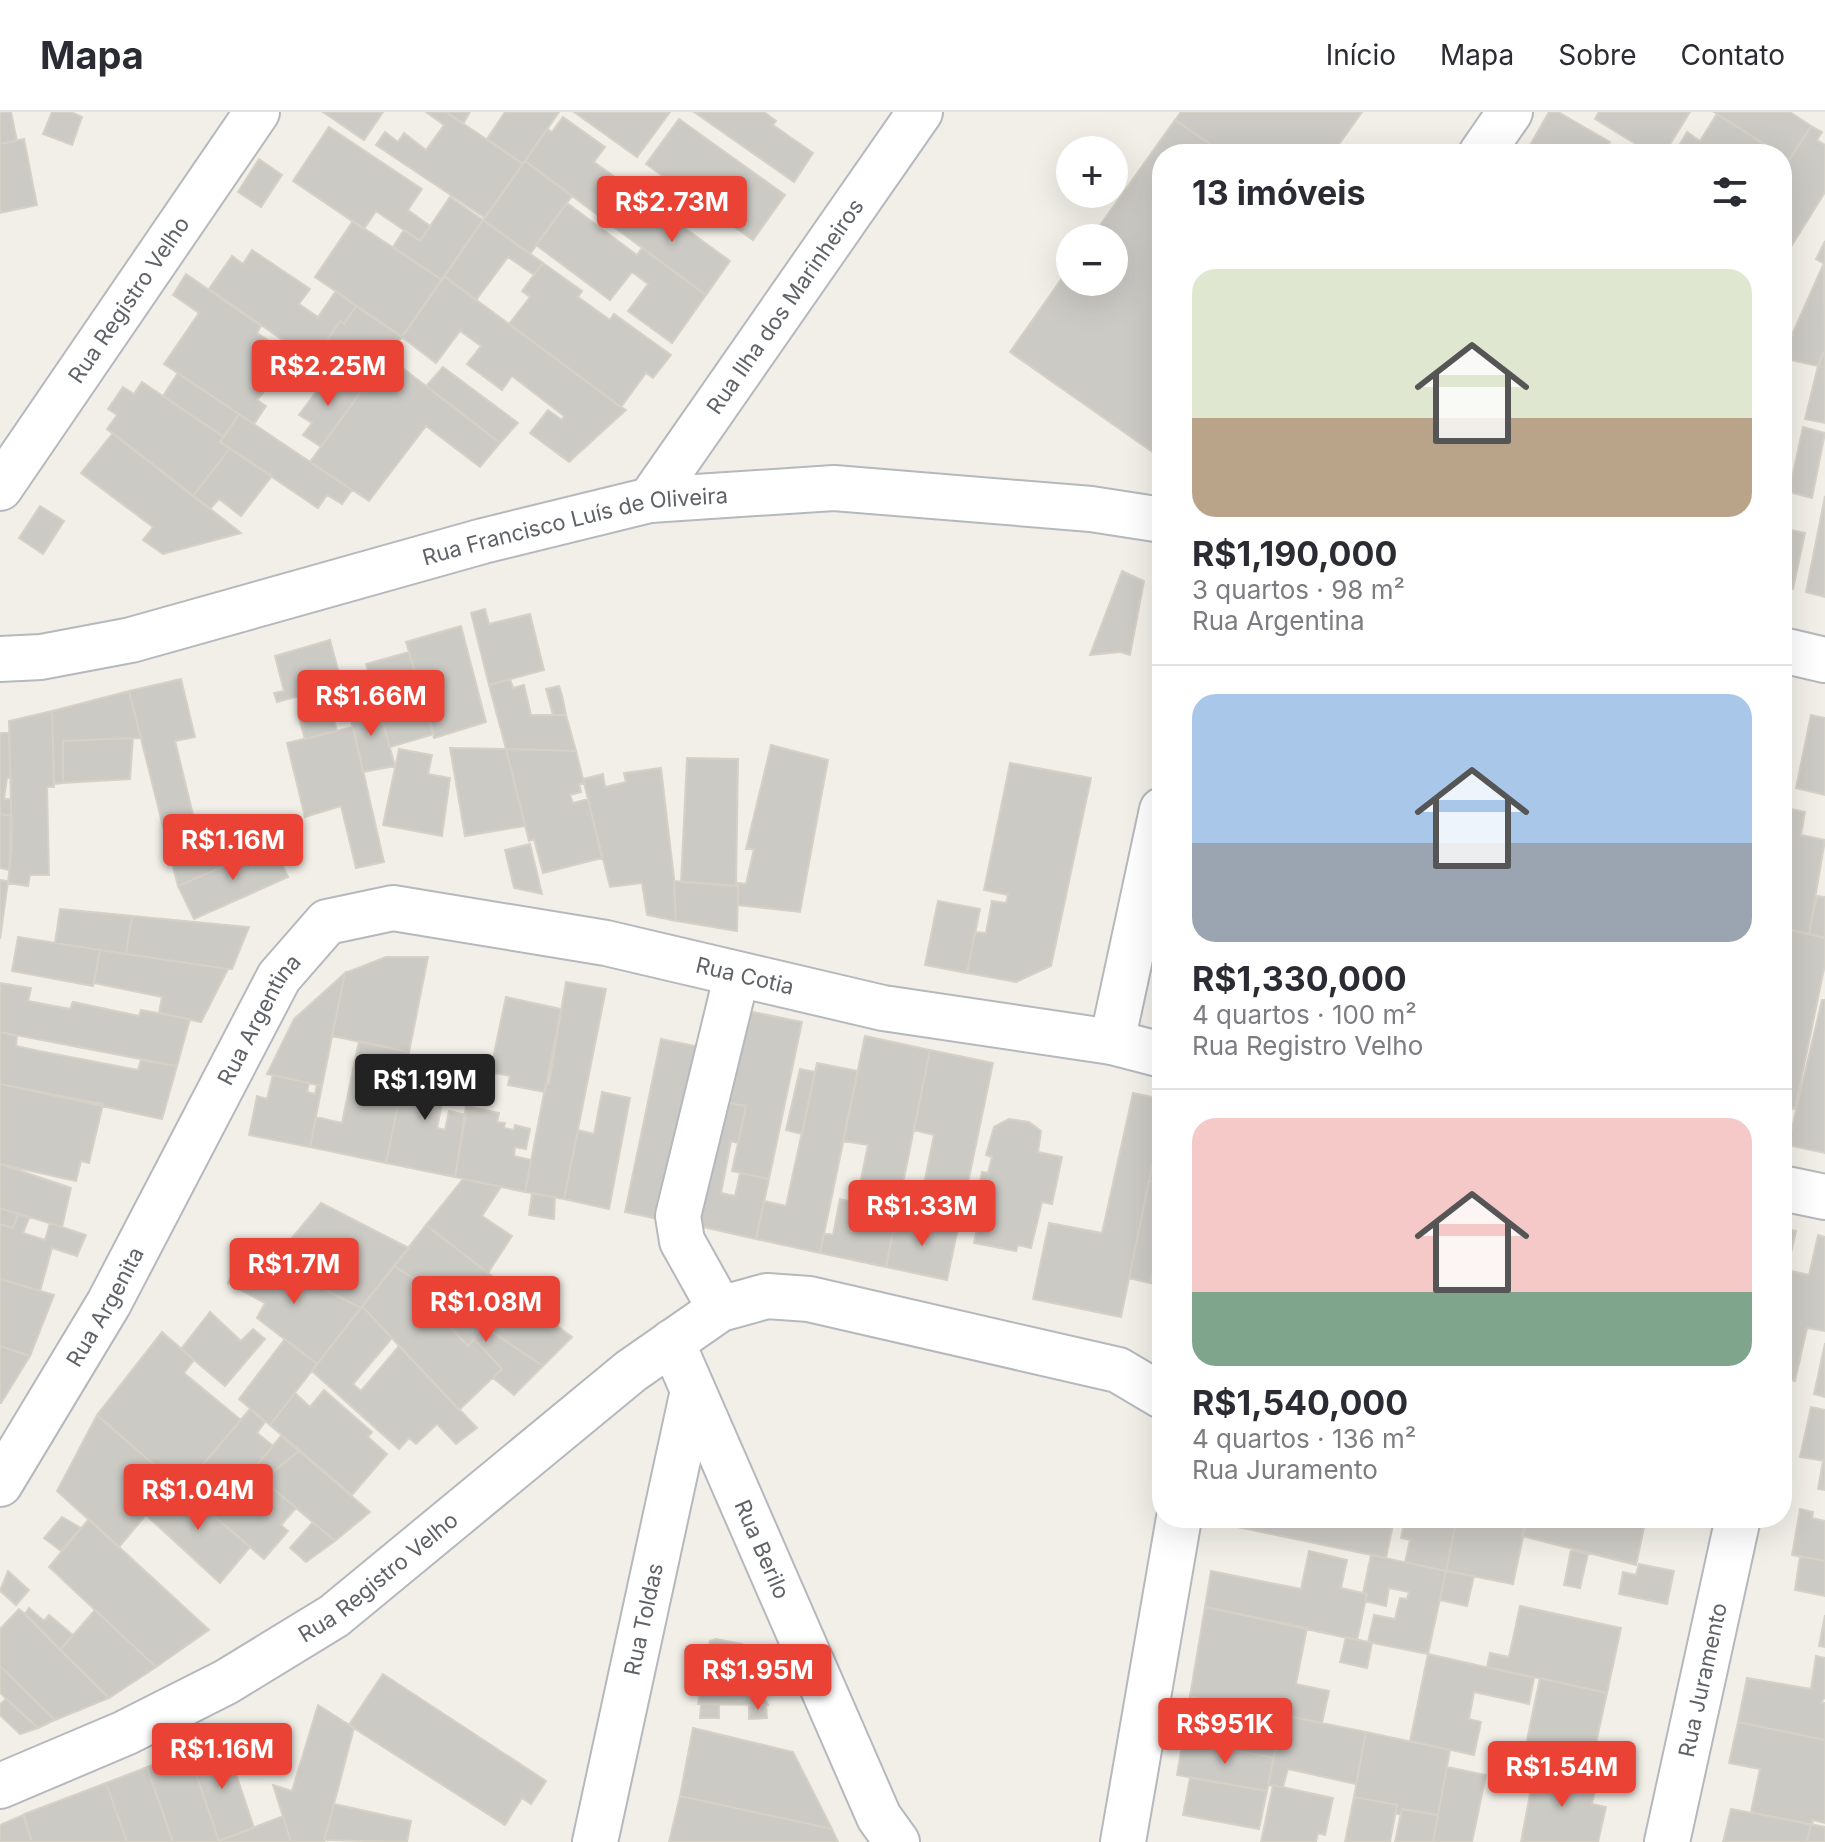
<!DOCTYPE html>
<html lang="pt">
<head>
<meta charset="utf-8">
<style>
  :root { --surface:#fff; --page:#f7f7f7; --text:#2b2b33; --muted:#7c7c81; --line:#e1e1e2; --accent:#ea4335 }
  body { margin:0; font-family:Inter,sans-serif; background:var(--page); color:var(--text); height:100vh; display:flex; flex-direction:column; font-size:30px; white-space:nowrap }
  * { box-sizing:border-box; margin:0 }
  p { font-size:26px; color:var(--muted) }
  .icon { flex:none; width:44px; height:44px; fill:none; stroke:currentColor; stroke-width:2; stroke-linecap:round; stroke-linejoin:round }
  .map { position:relative; flex:1; overflow:hidden }
  .side { position:absolute; left:1152px; top:32px; width:640px; height:1384px; display:flex; flex-direction:column; background:var(--surface); border-radius:32px; box-shadow:0 8px 32px #0002 }
  .side>* { flex:none }
  .controls { position:absolute; left:1056px; top:24px; display:grid; gap:16px }
  .controls a { display:grid; place-items:center; width:72px; height:72px; border-radius:50%; background:var(--surface); box-shadow:0 8px 32px #0002; font-size:40px }
  .price { position:absolute; translate:-50% -68px; padding:0 18px; border-radius:8px; background:var(--accent); color:#fff; font-size:26px; line-height:52px; filter:drop-shadow(0 2px 4px #0008) }
  .price::after { content:''; position:absolute; left:50%; top:48px; width:24px; height:18px; margin-left:-12px; background:inherit; clip-path:polygon(0 0,100% 0,50% 100%) }
  .price.active { background:#222; color:#fff }
  ul { padding:0; list-style:none }
  li { display:grid; align-content:center; gap:16px; height:424px; padding:0 40px }
  li+li { border-top:2px solid var(--line) }
  li span { display:grid; place-items:center; height:248px; border-radius:24px; color:#555 }
  li>.icon { margin-inline-start:auto }
  span .icon { width:144px; height:144px; fill:#fffc; stroke-width:1 }
  li b { font-size:34px }
  h2 { display:flex; justify-content:space-between; align-items:center; height:96px; padding:0 40px; font-size:34px }
  header { display:flex; align-items:center; gap:48px; box-sizing:border-box; height:112px; padding:0 40px; background:var(--surface); border-bottom:2px solid var(--line) }
  header strong { font-size:38px }
  nav { display:flex; gap:44px; margin-inline-start:auto; font-size:28px }
  .map>svg:first-child { display:block }
  .building { fill:#cccac5; stroke:#d6d1c6; stroke-width:2 }
  .lines { fill:none; stroke-linecap:round; stroke-linejoin:round }
  .minor-casing { stroke:#b5b8bc; stroke-width:48 }
  .minor { stroke:#fff; stroke-width:44 }
  .labels { text-anchor:middle; dominant-baseline:central; stroke-width:7; stroke-linejoin:round; paint-order:stroke }
  .street-label { font-size:22px; fill:#5f6368; stroke:#fff }
</style>
</head>
<body>
<header>
<strong>Mapa</strong>
<nav><a>Início</a><a>Mapa</a><a>Sobre</a><a>Contato</a></nav>
</header>
<div class="map">
<svg width="1825" height="1730" viewBox="0 0 1825 1730">
  <rect width="100%" height="100%" fill="#f1efe8"/>
  <path class="building" d="M0,0H11L17,29L0,32Z
    M52,0H71L82,5L72,33L43,22Z
    M323,0H383L364,28Z
    M426,0H446L523,52L485,106L376,33L385,20L398,30L404,21L426,38L444,13Z
    M446,0H470L463,12Z
    M505,0H559L523,52L487,27Z
    M574,0H670L637,45Z
    M694,0H764L776,9L773,13L813,41L794,70Z
    M1181,0H1362L1332,42H1225L1175,8Z
    M1549,0H1558L1610,30L1603,42H1525Z
    M1599,0H1690L1664,42H1652L1595,7Z
    M1714,0H1790L1811,14L1789,48Z
    M1717,2L1780,42H1674L1687,20L1700,29Z
    M563,5L605,35L594,50L638,82L614,115L525,49L547,17L552,20Z
    M679,7L785,83L753,128L646,52Z
    M1175,8L1225,42H1162V339L1158,344L1010,240L1070,155V170H1114V126H1091Z
    M1811,14L1822,20L1817,28L1825,33V80L1789,138L1782,133V60Z
    M329,15L422,77L408,98L430,114L420,129L376,99L364,117L293,69Z
    M24,27L37,93L0,101V32Z
    M259,47L282,63L261,95L238,80Z
    M525,49L572,84L530,142L483,108Z
    M638,82L730,149L706,183L614,115Z
    M450,85L483,108L442,168L393,135L404,118L420,129Z
    M567,91L637,143L642,136L706,183L672,231L628,199L648,172L632,160L610,188L536,133Z
    M483,108L543,151L534,163L508,145L476,188L444,164Z
    M353,109L442,168L402,225L315,165Z
    M1825,129V152L1816,147Z
    M252,138L310,177L299,192L318,205L336,179L356,194L344,212L340,209L313,249L209,177L232,144L243,152Z
    M543,151L582,179L578,185L610,208L614,202L671,243L653,266L646,261L621,295L509,212L530,185L522,179Z
    M1824,151L1825,238L1818,254L1782,246V223L1791,225Z
    M186,162L261,214L257,221L277,234L251,273L263,281L257,288L266,294L254,312L164,252L199,201L173,183Z
    M444,164L621,295L626,298L569,350L530,321L548,298L562,308L564,304L512,264L502,278L467,252L481,234L460,219L436,251L402,225Z
    M356,194L402,225L360,281L313,249L340,209L344,212Z
    M1825,238V255L1818,254L1821,246Z
    M387,244L500,331L480,355L426,314L369,389L310,350Z
    M1818,254L1825,255V311L1805,307Z
    M443,255L518,311L500,331L426,274Z
    M178,261L239,302L224,325L163,284Z
    M330,261L360,281L321,335L303,323L312,311L299,303Z
    M142,270L224,325L220,330L230,336L193,384L107,317L117,303L108,297L123,275L134,282Z
    M239,302L352,378L342,392L327,383L318,396L220,330Z
    M1803,315L1825,321L1812,386L1789,380Z
    M113,321L199,388L241,421L163,442L143,428L153,415L81,361Z
    M230,336L272,364L241,404L219,387L210,397L193,384Z
    M1825,384V485L1806,480Z
    M40,394L64,409L43,442L19,426Z
    M1782,416L1805,421L1793,477L1782,475Z
    M1122,459L1144,469L1130,543L1120,540L1090,543Z
    M485,497L489,512L530,502L544,558L489,573L471,501Z
    M461,514L486,610L434,626L406,530Z
    M330,528L342,572L277,590L274,581L284,579L275,544Z
    M409,540L434,622L390,635L366,552Z
    M181,567L195,625L175,629L198,723L217,718L225,754L178,774L129,579Z
    M510,567L513,576L524,573L531,603H566L576,639L506,637L489,573Z
    M559,574L562,583L566,603H553L546,577Z
    M129,579L141,626L63,629V671L54,672L52,599Z
    M377,590L395,654L363,660L349,599Z
    M331,597L337,619L305,627L299,606Z
    M52,599L54,675H47L49,763H30L28,774L8,771L12,733L9,609Z
    M1811,603L1825,606V683L1796,676Z
    M353,615L384,750L356,756L341,694L305,705L287,631Z
    M0,621H9L10,666H7L4,687H11V704L0,702Z
    M133,626L130,667L63,671V629Z
    M771,633L828,648L800,800L738,793V771L746,772L754,737H746Z
    M450,636L506,637L525,714L465,724Z
    M399,637L432,643L428,662L450,666L442,724L383,713Z
    M506,637L576,639L584,671L579,672L581,680L570,683L573,691L588,687L602,746L543,761L534,727L529,729Z
    M687,646L738,647L736,774L681,770Z
    M1010,651L1091,666L1051,854L1016,870L967,861L975,820L986,821L992,789L1006,791L1008,783L984,778Z
    M661,656L674,766L676,809L647,803L642,771L610,775L583,667L603,662L605,675L626,670L624,661Z
    M1782,695L1805,700L1801,723L1825,728L1809,822L1782,816Z
    M0,702L11,704L9,758L0,756Z
    M530,732L542,782L514,776L505,738Z
    M273,733L288,765L194,807L178,774Z
    M0,768L8,769L0,827Z
    M674,769L738,774L737,819L676,809Z
    M1817,784L1825,785V826L1809,822Z
    M938,789L980,797L967,861L925,853Z
    M60,797L132,804L126,842L55,831Z
    M132,804L195,810L249,815L232,857H228L126,842Z
    M1782,816L1825,826V852L1795,997L1782,994Z
    M18,825L100,838L93,874L12,859Z
    M100,838L126,842L228,857L201,910L159,901L162,885L94,871Z
    M386,845H428L409,940L332,924L345,861Z
    M345,861L322,974L267,962L294,907Z
    M566,870L606,877L564,1087L525,1080L546,971L549,972Z
    M0,871L31,876L28,889L70,897L73,890L139,904L141,898L190,907L177,954L0,920Z
    M506,885L561,897L545,980L508,973L510,964L490,960Z
    M1822,888H1825V1041L1788,1033Z
    M738,897L802,910L769,1067L732,1059L746,994L719,989Z
    M0,920L17,924L16,934L39,939L138,958L141,948L177,954L162,1007L0,972Z
    M865,924L930,938L886,1155L820,1141L824,1121L833,1123L840,1087L856,1091L868,1033L843,1029Z
    M661,927L704,936L667,1109L625,1100Z
    M359,929L409,940L386,1051L310,1035L316,1005L342,1011Z
    M930,938L993,951L961,1104L919,1096L934,1023L914,1018Z
    M408,945L450,953L437,1016L445,1018L449,999L466,1003L455,1065L386,1051Z
    M817,951L858,959L820,1141L756,1127L764,1089L786,1094Z
    M800,957L815,960L802,1022L786,1018Z
    M273,963L309,971L307,980L315,982L317,973L322,974L310,1035L249,1023L257,984L267,987Z
    M0,972L103,992L89,1051L81,1049L76,1069L0,1052Z
    M602,980L630,986L609,1097L564,1087L578,1018L594,1022Z
    M1133,981L1162,987V1007L1121,1205L1033,1187L1049,1111L1102,1121Z
    M719,989L746,994L738,1031L731,1029L721,1081L735,1084L740,1061L769,1067L756,1127L694,1113Z
    M466,994L499,1001L497,1010L505,1011L504,1016L514,1018L515,1013L530,1017L526,1037L515,1035L514,1044L531,1048L525,1080L455,1065Z
    M1009,1007L1029,1010L1041,1019L1038,1040L1062,1045L1052,1092L1042,1090L1031,1136L1018,1133L1016,1139L974,1131L985,1082L978,1080L982,1060L988,1061L992,1045L986,1043L994,1015Z
    M1162,1007V1071L1149,1069Z
    M0,1052L71,1076L62,1115L0,1096Z
    M463,1067L501,1075L482,1104L512,1124L488,1161L426,1113Z
    M1149,1069L1162,1071V1116L1150,1171L1129,1166Z
    M532,1081L555,1085L554,1107L529,1103Z
    M321,1091L409,1136L361,1196L272,1150Z
    M0,1096L18,1102L13,1116L0,1112Z
    M18,1102L29,1106L23,1121L45,1128L50,1111L86,1123L77,1144L52,1136L40,1179L0,1167V1112L13,1116Z
    M896,1104L958,1116L947,1168L886,1155Z
    M426,1113L488,1161L572,1225L543,1254L466,1202L472,1194L426,1164L421,1171L394,1154Z
    M1162,1116V1174L1150,1171Z
    M1782,1116L1796,1119L1787,1158L1809,1163L1818,1123L1825,1125V1219L1807,1216L1795,1269L1782,1266Z
    M246,1138L361,1196L317,1252L257,1206L265,1191L228,1171Z
    M394,1154L425,1174L418,1181L468,1234L474,1227L502,1257L459,1298L362,1194Z
    M0,1167L54,1183L30,1244L0,1234Z
    M425,1174L442,1186L543,1254L514,1283L493,1266L502,1257L474,1227L468,1234L418,1181Z
    M362,1194L392,1226L353,1272L361,1279L399,1234L477,1316L456,1332L437,1312L416,1332L409,1326L399,1337L312,1259Z
    M210,1200L241,1229L253,1217L265,1227L225,1274L181,1237Z
    M162,1220L194,1248L184,1261L241,1308L182,1377L97,1303Z
    M285,1227L317,1252L270,1313L239,1287Z
    M1825,1231V1285L1814,1282Z
    M0,1234L30,1244L1,1291H0Z
    M324,1278L372,1320L368,1325L387,1342L352,1383L270,1313L295,1281L310,1295Z
    M1811,1295L1825,1298V1349L1800,1345Z
    M250,1297L265,1310L257,1321L273,1334L214,1404L182,1377Z
    M97,1303L168,1365L155,1379L161,1385L119,1435L57,1379Z
    M281,1324L299,1339L263,1368L296,1396L281,1413L288,1419L264,1447L214,1404Z
    M299,1339L370,1400L335,1429L263,1368Z
    M1823,1349H1825V1378L1818,1377Z
    M174,1370L250,1435L220,1471L146,1403Z
    M1800,1397L1813,1400L1812,1406L1825,1409V1449L1792,1443Z
    M62,1405L81,1416L61,1439L44,1426Z
    M1218,1406H1382L1394,1408L1386,1446L1218,1411Z
    M1405,1406H1457L1446,1459L1405,1450L1410,1428L1401,1426Z
    M1457,1406H1527L1513,1472L1446,1459Z
    M1527,1406H1620L1645,1411L1636,1453L1522,1424Z
    M89,1407L119,1435L209,1518L156,1555L49,1455Z
    M313,1410L335,1429L306,1450L290,1436Z
    M1571,1438L1588,1442L1580,1476L1564,1473Z
    M1309,1439L1347,1448L1341,1476L1367,1482L1357,1528L1205,1495L1211,1459L1301,1477Z
    M1371,1443L1446,1459L1428,1542L1368,1530L1374,1503L1395,1507L1400,1486L1407,1487L1409,1480L1389,1476L1386,1494L1365,1489L1367,1482L1363,1481Z
    M1800,1444L1825,1449V1484L1795,1478Z
    M1639,1452L1674,1459L1667,1492L1619,1482L1623,1460L1636,1463Z
    M8,1459L29,1478L16,1493L0,1479Z
    M1446,1459L1474,1464L1467,1494L1440,1488Z
    M1520,1494L1621,1516L1607,1581L1487,1555L1490,1541L1509,1545Z
    M1205,1495L1307,1516L1296,1572L1329,1579L1322,1611L1190,1584Z
    M29,1496L44,1509L49,1503L73,1523L60,1538L25,1502Z
    M19,1497L25,1502L109,1586L55,1608L0,1554V1517Z
    M95,1498L156,1555L109,1586L60,1538Z
    M1825,1503V1535L1819,1534Z
    M1346,1525L1372,1531L1367,1556L1340,1550Z
    M716,1527L742,1532L740,1541L768,1593L698,1592L710,1529Z
    M1428,1542L1534,1566L1529,1592L1474,1580L1469,1607L1481,1610L1474,1643L1410,1629Z
    M1816,1544L1825,1546V1585L1821,1591H1825V1628L1738,1610L1747,1566L1811,1577Z
    M0,1554L55,1608L38,1616L0,1581Z
    M383,1562L546,1669L531,1692L522,1686L505,1713L349,1613Z
    M1540,1566L1607,1581L1588,1667L1522,1652Z
    M1190,1584L1282,1603L1274,1646L1183,1628Z
    M6,1587L38,1616L20,1622L0,1603V1592Z
    M701,1592L719,1593V1606H700Z
    M318,1593L354,1616L324,1730H291L273,1673L292,1679Z
    M749,1593H766L767,1606L749,1607Z
    M1282,1603L1366,1620L1356,1672L1288,1657L1283,1675L1268,1673Z
    M1738,1610L1825,1628V1711L1813,1708L1812,1713L1751,1700L1760,1657L1729,1651Z
    M693,1616L793,1640L832,1717L680,1684Z
    M1366,1620L1450,1638L1438,1703L1402,1697L1401,1703L1395,1701L1397,1693L1354,1685Z
    M1183,1628L1274,1646L1267,1679L1177,1663Z
    M225,1629L254,1716L219,1729L189,1641Z
    M189,1641L219,1729V1730H173L147,1655Z
    M147,1655L173,1730H127L106,1671Z
    M1447,1655L1486,1663L1472,1730H1433Z
    M1535,1655L1597,1668L1592,1692L1606,1695L1598,1730H1521Z
    M1190,1666L1267,1679L1259,1717L1183,1703Z
    M106,1671L127,1730H32L24,1702Z
    M1273,1673L1333,1686L1325,1723L1318,1721L1316,1730H1261Z
    M680,1684L832,1717L838,1730H669Z
    M1354,1685L1397,1693L1390,1730H1345Z
    M334,1692L411,1709L407,1730L324,1728Z
    M1402,1697L1438,1703L1433,1730H1395Z
    M1731,1697L1811,1712L1807,1730H1723Z
    M23,1703L32,1730H0V1713Z
    M283,1704L291,1730H219V1729Z
    M1811,1712L1825,1715V1730H1807Z"/>
  <g class="lines">
    <defs>
      <g id="minor">
        <path d="M1481,42L1510,0"/>
        <path id="s1" d="M0,376L257,0"/>
        <path id="s2" d="M650,388L920,0"/>
        <path d="M1782,538L1825,548"/>
        <path id="s3" d="M0,547L41,545L131,528L483,429L650,388L834,376L1091,397L1162,408"/>
        <path d="M1112,930L1162,698"/>
        <path d="M1782,1076L1825,1085"/>
        <path d="M720,1197L682,1129L678,1104L737,862"/>
        <path id="s4" d="M672,1230L879,1705L897,1730"/>
        <path id="s5" d="M0,1372L109,1191L279,865L327,810L393,796L606,831L883,896L1112,930L1162,943"/>
        <path id="s6" d="M0,1674L125,1621L226,1570L334,1504L631,1259L720,1197L767,1184L809,1187L1118,1258L1162,1284"/>
        <path id="s7" d="M595,1730L692,1283"/>
        <path d="M1123,1730L1179,1406"/>
        <path id="s8" d="M1667,1730L1738,1406"/>
      </g>
    </defs>
    <use href="#minor" class="minor-casing"/>
    <use href="#minor" class="minor"/>
  </g>
  <g class="labels">
    <g class="street-label">
      <text stroke="none"><textPath href="#s1" startOffset="228">Rua Registro Velho</textPath></text>
      <text stroke="none"><textPath href="#s2" startOffset="236">Rua Ilha dos Marinheiros</textPath></text>
      <text stroke="none"><textPath href="#s3" startOffset="592">Rua Francisco Luís de Oliveira</textPath></text>
      <text stroke="none"><textPath href="#s5" startOffset="1078">Rua Cotia</textPath></text>
      <text stroke="none"><textPath href="#s5" startOffset="532">Rua Argentina</textPath></text>
      <text stroke="none"><textPath href="#s5" startOffset="206">Rua Argenita</textPath></text>
      <text stroke="none"><textPath href="#s4" startOffset="226">Rua Berilo</textPath></text>
      <text stroke="none"><textPath href="#s6" startOffset="434">Rua Registro Velho</textPath></text>
      <text stroke="none"><textPath href="#s7" startOffset="228">Rua Toldas</textPath></text>
      <text stroke="none"><textPath href="#s8" startOffset="166">Rua Juramento</textPath></text>
    </g>
  </g>
</svg>
<div class="controls">
<a>+</a>
<a>−</a>
</div>
<b class="price" style="left:672px;top:132px">R$2.73M</b>
<b class="price" style="left:328px;top:296px">R$2.25M</b>
<b class="price" style="left:371px;top:626px">R$1.66M</b>
<b class="price" style="left:233px;top:770px">R$1.16M</b>
<b class="price active" style="left:425px;top:1010px">R$1.19M</b>
<b class="price" style="left:922px;top:1136px">R$1.33M</b>
<b class="price" style="left:294px;top:1194px">R$1.7M</b>
<b class="price" style="left:486px;top:1232px">R$1.08M</b>
<b class="price" style="left:198px;top:1420px">R$1.04M</b>
<b class="price" style="left:758px;top:1600px">R$1.95M</b>
<b class="price" style="left:1225px;top:1654px">R$951K</b>
<b class="price" style="left:222px;top:1679px">R$1.16M</b>
<b class="price" style="left:1562px;top:1697px">R$1.54M</b>
<section class="side">
<h2>13 imóveis<svg class="icon" aria-label="filters" viewBox="0 0 24 24"><path d="M4 7h16M4 17h16"/><circle cx="9" cy="7" r="2"/><circle cx="15" cy="17" r="2"/></svg></h2>
<ul>
<li><span style="background:linear-gradient(#dfe7d0 60%,#b9a48a 0)"><svg class="icon" aria-label="home" viewBox="0 0 24 24"><path d="M3 11l9-7 9 7M6 9v11h12V9"/></svg></span><div><b>R$1,190,000</b><p>3 quartos · 98 m²</p><p>Rua Argentina</p></div></li>
<li><span style="background:linear-gradient(#a9c7e8 60%,#9aa5b1 0)"><svg class="icon" aria-label="home" viewBox="0 0 24 24"><path d="M3 11l9-7 9 7M6 9v11h12V9"/></svg></span><div><b>R$1,330,000</b><p>4 quartos · 100 m²</p><p>Rua Registro Velho</p></div></li>
<li><span style="background:linear-gradient(#f6c9c9 70%,#7fa58c 0)"><svg class="icon" aria-label="home" viewBox="0 0 24 24"><path d="M3 11l9-7 9 7M6 9v11h12V9"/></svg></span><div><b>R$1,540,000</b><p>4 quartos · 136 m²</p><p>Rua Juramento</p></div></li>
</ul>
</section>
</div>
</body>
</html>
